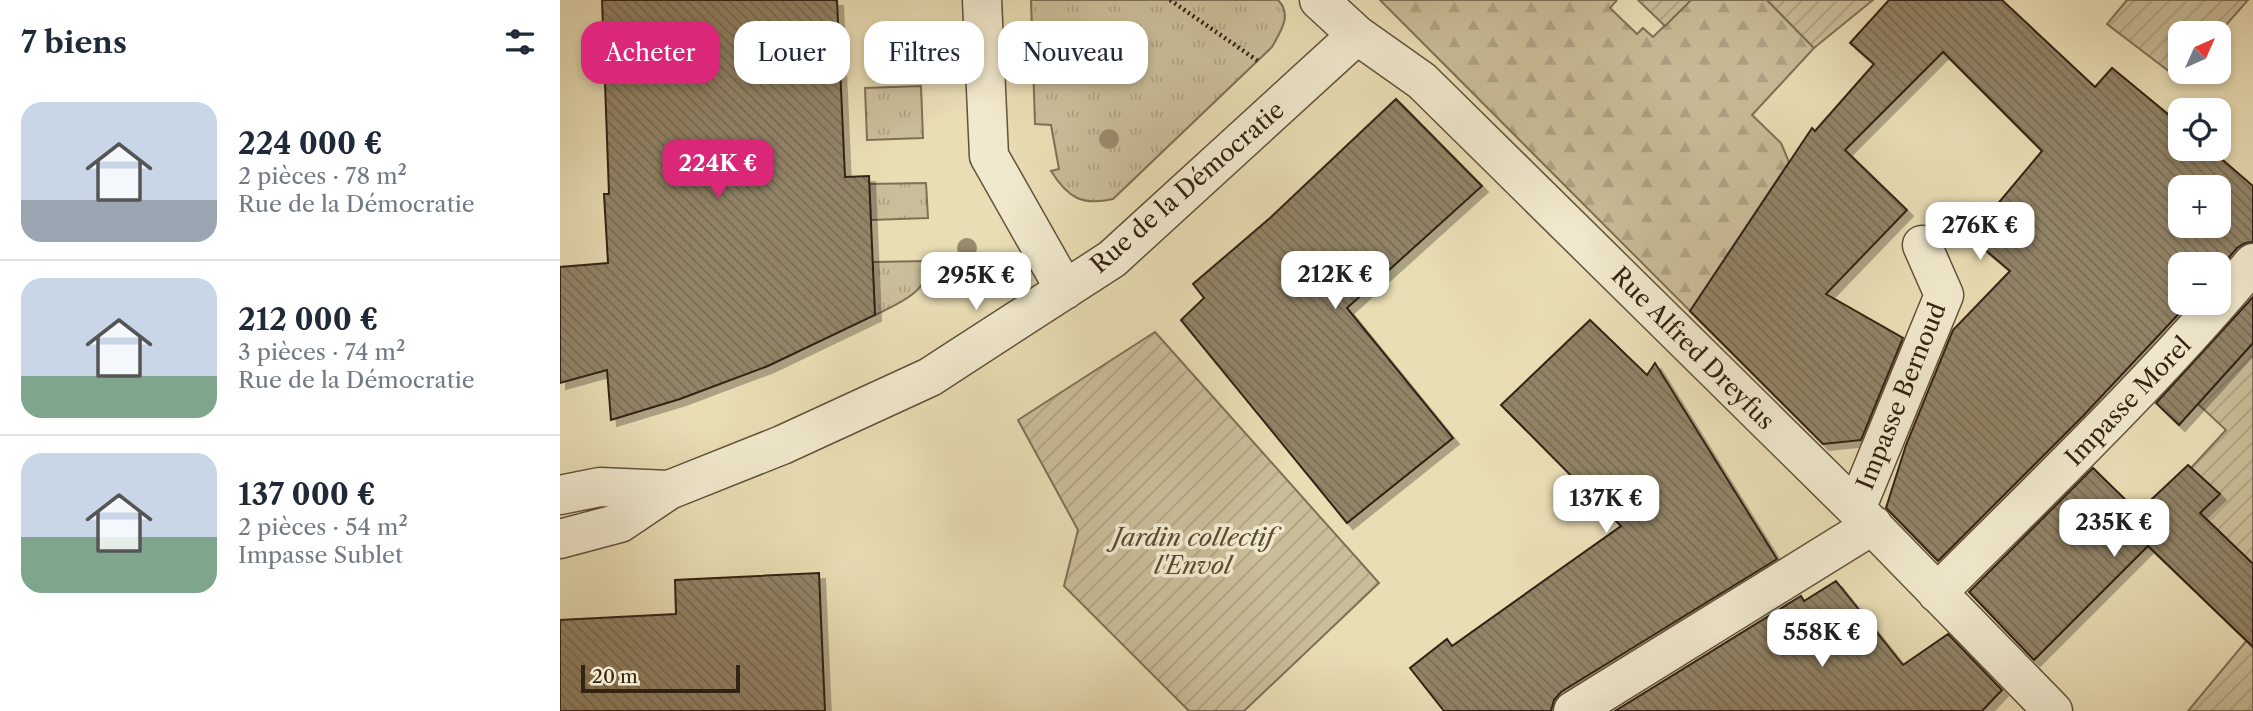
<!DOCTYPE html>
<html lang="fr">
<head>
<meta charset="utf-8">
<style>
  :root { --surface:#fff; --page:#f2f2f3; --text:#1f2937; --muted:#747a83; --line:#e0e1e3; --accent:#db2777 }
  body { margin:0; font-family:"Libre Caslon Text",serif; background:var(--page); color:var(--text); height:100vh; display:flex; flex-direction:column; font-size:26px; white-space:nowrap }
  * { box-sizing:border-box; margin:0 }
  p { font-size:23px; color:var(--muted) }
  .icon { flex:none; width:38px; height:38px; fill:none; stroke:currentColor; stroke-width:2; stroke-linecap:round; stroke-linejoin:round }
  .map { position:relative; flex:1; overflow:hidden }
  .panel { display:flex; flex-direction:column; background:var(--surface); width:560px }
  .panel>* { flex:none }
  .guide { position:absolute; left:21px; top:21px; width:665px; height:63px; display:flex; gap:14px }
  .needle { width:46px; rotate:45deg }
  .fabs { position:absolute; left:1608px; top:21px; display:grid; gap:14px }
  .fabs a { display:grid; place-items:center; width:63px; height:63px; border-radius:14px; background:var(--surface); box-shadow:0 4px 10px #0003; font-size:35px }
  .scale { position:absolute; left:21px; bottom:18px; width:159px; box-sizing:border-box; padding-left:7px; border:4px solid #332313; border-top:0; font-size:19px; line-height:24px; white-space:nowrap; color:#332313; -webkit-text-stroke:5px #f1e9ce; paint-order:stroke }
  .price { position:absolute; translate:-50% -60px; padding:0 16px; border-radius:14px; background:#fff; color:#222; font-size:23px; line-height:46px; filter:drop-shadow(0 2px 4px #0008) }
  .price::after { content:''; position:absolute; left:50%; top:42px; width:21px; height:16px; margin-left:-10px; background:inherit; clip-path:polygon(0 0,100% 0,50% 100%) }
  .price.on { background:var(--accent); color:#fff }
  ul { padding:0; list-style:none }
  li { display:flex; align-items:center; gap:21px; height:175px; padding:0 21px }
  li+li { border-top:2px solid var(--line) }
  li span { display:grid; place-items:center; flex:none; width:196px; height:140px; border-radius:21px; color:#555 }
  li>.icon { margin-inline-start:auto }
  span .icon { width:84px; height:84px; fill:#fffc; stroke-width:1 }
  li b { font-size:30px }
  h2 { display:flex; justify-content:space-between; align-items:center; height:84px; padding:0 21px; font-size:30px }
  .tag { padding:0 24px; border-radius:21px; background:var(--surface); box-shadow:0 4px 10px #0003; font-size:24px; line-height:63px }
  .tag.on { background:var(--accent); color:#fff }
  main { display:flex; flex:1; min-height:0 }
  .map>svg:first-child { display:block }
  .grass { fill:url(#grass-tufts); stroke:#7e7056; stroke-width:2 }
  .forest { fill:url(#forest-firs); stroke:#7e7056; stroke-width:2 }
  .garden { fill:url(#garden-furrows); stroke:#7e7056; stroke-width:2 }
  .building { fill:url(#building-back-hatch); stroke:#332313; stroke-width:2; fill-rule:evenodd; filter:url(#shadow) }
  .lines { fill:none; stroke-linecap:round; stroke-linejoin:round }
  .minor-casing { stroke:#60523b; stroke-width:41 }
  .path { stroke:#332313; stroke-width:4.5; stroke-dasharray:2 3.5; stroke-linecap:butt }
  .minor { stroke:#f1e9ce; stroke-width:38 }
  .tree { fill:#9a8c6e }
  .labels { text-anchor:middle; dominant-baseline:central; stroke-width:7; stroke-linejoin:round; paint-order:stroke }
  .street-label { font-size:24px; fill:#332313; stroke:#f1e9ce }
  .park-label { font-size:24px; font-style:italic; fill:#594a34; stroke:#f1e9ce }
</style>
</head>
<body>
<main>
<section class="panel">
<h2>7 biens<svg class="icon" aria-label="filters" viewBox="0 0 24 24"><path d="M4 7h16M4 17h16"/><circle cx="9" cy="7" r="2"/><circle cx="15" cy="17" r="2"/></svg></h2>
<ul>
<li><span style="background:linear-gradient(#c9d6e8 70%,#9aa5b1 0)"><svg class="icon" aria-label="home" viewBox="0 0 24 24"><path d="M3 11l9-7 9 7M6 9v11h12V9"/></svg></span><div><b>224 000 €</b><p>2 pièces · 78 m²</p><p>Rue de la Démocratie</p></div></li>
<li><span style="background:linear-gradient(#c9d6e8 70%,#7fa58c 0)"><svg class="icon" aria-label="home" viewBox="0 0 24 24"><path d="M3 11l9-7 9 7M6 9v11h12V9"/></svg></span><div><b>212 000 €</b><p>3 pièces · 74 m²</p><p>Rue de la Démocratie</p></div></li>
<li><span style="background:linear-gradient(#c9d6e8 60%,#7fa58c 0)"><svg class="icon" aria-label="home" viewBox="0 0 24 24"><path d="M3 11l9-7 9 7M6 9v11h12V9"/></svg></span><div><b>137 000 €</b><p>2 pièces · 54 m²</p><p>Impasse Sublet</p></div></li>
</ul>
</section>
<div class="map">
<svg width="1693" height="711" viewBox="0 0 1693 711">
  <defs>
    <pattern id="grass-tufts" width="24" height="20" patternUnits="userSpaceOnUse" patternTransform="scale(1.75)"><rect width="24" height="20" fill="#cabd99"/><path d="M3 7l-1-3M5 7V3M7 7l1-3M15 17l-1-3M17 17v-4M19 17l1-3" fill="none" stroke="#aea283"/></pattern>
    <pattern id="forest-firs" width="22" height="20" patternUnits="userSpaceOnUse" patternTransform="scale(1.75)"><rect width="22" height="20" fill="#cabd99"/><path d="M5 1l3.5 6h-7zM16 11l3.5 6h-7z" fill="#aea283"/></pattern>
    <pattern id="garden-furrows" width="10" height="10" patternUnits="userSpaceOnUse" patternTransform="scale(1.75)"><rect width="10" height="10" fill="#cabd99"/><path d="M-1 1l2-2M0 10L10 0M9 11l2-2" fill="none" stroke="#aea283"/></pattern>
    <pattern id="building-back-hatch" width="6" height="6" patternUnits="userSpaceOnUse" patternTransform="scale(1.75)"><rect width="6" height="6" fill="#928467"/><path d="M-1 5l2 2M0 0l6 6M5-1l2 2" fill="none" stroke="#786c54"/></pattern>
    <filter id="shadow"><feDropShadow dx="6" dy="6" stdDeviation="0" flood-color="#0004"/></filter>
  </defs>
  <rect width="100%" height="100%" fill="#e9ddb4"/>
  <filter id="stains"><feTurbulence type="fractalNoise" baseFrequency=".00286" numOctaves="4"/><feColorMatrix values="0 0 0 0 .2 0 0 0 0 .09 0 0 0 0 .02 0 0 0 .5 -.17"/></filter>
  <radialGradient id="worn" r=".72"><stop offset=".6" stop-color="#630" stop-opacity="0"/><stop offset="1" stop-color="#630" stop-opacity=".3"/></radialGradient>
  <path class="grass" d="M471,0H718C733,15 720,32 712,47L553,199C522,206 508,198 491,171L499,169L491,125L475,124Z
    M361,86L363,138L307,140L305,88Z
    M366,183L368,218L311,220L309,184Z
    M369,261C369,293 339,303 315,315L312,262Z"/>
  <path class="forest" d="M820,0H1057L1050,8L1077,34L1083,28L1093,37L1131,0H1207L1254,48L1192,115L1221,143L1229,162L1130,311Z"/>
  <path class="garden" d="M1078,0H1131L1105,26Z
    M1207,0H1313L1254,48Z
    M1567,0H1688L1659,33H1620V72H1625L1619,79L1547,24Z
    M595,332L819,583L684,711H629L504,586L518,530L458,420Z
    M1693,343V564L1640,513L1659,494L1631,468L1666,430L1638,404Z
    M1687,640L1693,647V711H1628Z"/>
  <path class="building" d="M42,0H277L285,177L309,176L315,315L208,366L120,399L51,420L47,370L0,383V267L48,263L44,194H49Z
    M1329,0H1442L1535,87L1552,68L1620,124V149H1650L1693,186V242L1685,243L1677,248L1659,269V264H1620V303H1629L1523,416L1378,561L1326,508L1346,445L1393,330L1450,271L1410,237L1482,151L1383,52L1285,150L1347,210L1266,294L1343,338L1301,440L1263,444L1130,311L1252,128L1255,131L1314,64L1290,43ZM1620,187H1659V226H1620Z
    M836,99L922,186L787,308L893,438L787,523L621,320L644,298L633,284L710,218Z
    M1693,297V343L1619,425L1596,403Z
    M1030,320L1087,375L1095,363L1217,559L1001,692L994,700L991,711H884L850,668L887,639L892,646L1061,526L941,405Z
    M1628,465L1660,494L1640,513L1693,564V647L1588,546L1474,660L1409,592L1533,468L1578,512Z
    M259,573L265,711H0V620L116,614L115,580Z
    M1276,581L1343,665L1388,634L1442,690L1422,711H1055L1241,596L1244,601Z"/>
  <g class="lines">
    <defs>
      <path id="minor" d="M422,0L429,156L505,290
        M759,0L797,35L862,81L1296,509L1493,711
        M0,495L40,487L109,490
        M1296,509L1384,295L1362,245
        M0,539L60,523L109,490L222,445L370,377L393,362L552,259L797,35
        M1377,593C1485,485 1595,380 1693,263
        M1013,711L1313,525"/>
    </defs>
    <use href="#minor" class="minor-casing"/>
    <path class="path" d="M610,0L698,61"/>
    <use href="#minor" class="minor"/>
  </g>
  <g class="tree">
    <circle cx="549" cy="139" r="10"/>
    <circle cx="407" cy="248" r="10"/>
  </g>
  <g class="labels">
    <g class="street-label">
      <text transform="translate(627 187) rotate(-41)">Rue de la Démocratie</text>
      <text transform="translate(1133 348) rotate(45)">Rue Alfred Dreyfus</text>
      <text transform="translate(1341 396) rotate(-68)">Impasse Bernoud</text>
      <text transform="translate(1568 401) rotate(-46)">Impasse Morel</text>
    </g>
    <g class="park-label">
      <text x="633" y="537">Jardin collectif<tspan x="633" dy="28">l'Envol</tspan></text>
    </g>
  </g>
  <rect width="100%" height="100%" filter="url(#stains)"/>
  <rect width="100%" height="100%" fill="url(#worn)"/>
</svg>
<div class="fabs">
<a><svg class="needle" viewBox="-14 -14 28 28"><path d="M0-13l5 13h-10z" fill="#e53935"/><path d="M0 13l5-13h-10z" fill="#747a83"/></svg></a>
<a><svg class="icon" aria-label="locate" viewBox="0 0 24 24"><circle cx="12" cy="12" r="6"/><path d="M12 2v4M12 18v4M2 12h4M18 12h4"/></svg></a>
<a>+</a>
<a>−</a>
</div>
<div class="scale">20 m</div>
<b class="price on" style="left:158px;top:200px">224K €</b>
<b class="price" style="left:1420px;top:262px">276K €</b>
<b class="price" style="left:775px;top:311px">212K €</b>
<b class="price" style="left:416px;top:312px">295K €</b>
<b class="price" style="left:1046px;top:535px">137K €</b>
<b class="price" style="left:1554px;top:559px">235K €</b>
<b class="price" style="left:1262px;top:669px">558K €</b>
<div class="guide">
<a class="tag on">Acheter</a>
<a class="tag">Louer</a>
<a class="tag">Filtres</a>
<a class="tag">Nouveau</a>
</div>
</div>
</main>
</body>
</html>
